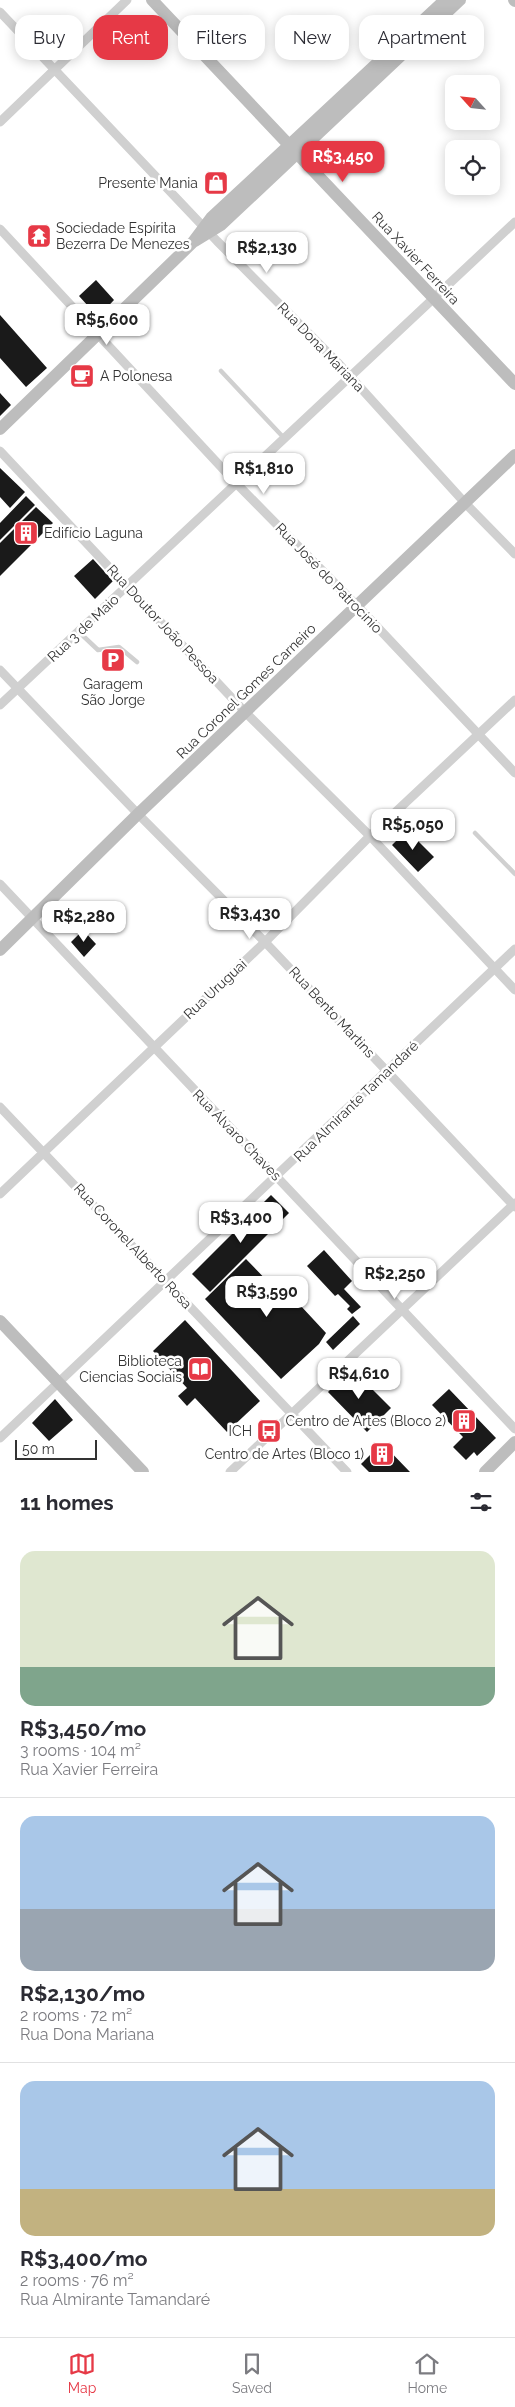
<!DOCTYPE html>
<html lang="en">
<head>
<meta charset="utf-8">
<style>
  :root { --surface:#fff; --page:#f2f2f3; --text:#2b2b33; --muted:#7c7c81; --line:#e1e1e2; --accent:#e63946 }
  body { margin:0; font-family:Raleway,sans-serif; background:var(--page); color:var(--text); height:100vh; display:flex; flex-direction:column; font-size:19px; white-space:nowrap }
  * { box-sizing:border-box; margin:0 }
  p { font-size:16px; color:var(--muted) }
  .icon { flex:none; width:28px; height:28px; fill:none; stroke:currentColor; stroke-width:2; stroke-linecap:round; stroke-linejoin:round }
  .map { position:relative; height:1472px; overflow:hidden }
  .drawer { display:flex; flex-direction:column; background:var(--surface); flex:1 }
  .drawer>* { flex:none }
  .guide { position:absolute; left:15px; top:15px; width:485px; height:45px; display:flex; gap:10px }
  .needle { width:32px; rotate:297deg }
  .controls { position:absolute; left:445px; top:75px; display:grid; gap:10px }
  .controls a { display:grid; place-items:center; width:55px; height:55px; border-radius:10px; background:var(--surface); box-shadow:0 2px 12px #0003; font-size:25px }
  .scale { position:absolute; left:15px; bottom:12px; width:82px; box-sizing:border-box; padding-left:5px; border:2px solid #333; border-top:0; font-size:14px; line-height:18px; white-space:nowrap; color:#333; -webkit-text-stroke:4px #fff; paint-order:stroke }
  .price { position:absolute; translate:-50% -42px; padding:0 11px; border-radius:10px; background:#fff; color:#222; font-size:16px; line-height:32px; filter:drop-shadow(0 1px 2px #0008) }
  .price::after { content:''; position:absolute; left:50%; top:30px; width:15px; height:11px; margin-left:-8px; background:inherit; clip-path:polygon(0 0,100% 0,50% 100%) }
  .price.selected { background:var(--accent); color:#fff }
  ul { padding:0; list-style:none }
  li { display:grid; align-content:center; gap:10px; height:265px; padding:0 20px }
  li+li { border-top:1px solid var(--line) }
  li span { display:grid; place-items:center; height:155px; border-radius:15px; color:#555 }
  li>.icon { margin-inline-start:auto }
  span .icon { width:90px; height:90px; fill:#fffc; stroke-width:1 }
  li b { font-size:21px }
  h2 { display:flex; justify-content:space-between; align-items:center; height:60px; padding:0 20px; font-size:21px }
  .chip { padding:0 18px; border-radius:15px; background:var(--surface); box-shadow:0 2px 12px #0003; font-size:18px; line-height:45px }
  .chip.selected { background:var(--accent); color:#fff }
  .tab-bar { display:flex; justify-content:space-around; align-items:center; height:70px; border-top:1px solid var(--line); background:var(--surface); font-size:14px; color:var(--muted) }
  .tab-bar a { display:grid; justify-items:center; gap:2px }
  .tab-bar .selected { color:var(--accent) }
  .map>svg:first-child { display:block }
  .building { fill:#1a1a1a }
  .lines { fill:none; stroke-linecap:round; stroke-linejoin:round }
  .lane { stroke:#d0d0d0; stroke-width:4.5 }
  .street { stroke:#d0d0d0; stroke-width:9 }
  .secondary { stroke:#bdbdbd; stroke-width:12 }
  .labels { text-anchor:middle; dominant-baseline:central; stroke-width:5; stroke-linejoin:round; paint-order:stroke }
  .poi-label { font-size:14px; fill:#333; stroke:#fff; text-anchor:end }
  .street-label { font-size:14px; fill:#333; stroke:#fff }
</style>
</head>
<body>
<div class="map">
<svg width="515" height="1472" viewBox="0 0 515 1472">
  <rect width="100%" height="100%" fill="#fff"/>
  <path class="building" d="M42,224L51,233L36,248L27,239Z
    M96,280L114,300L98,317L79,296Z
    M0,315L47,368L26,387L0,358Z
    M0,393L11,405L0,416Z
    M0,468L25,492L10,508L0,497Z
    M26,496L35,505L0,540V523Z
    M36,507L53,523L0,576V543Z
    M93,559L113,581L95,599L74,576Z
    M407,830L434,857L418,872L392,845Z
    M83,930L96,944L84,957L71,942Z
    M271,1195L289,1213L210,1292L192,1274Z
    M324,1250L352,1281L344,1289L361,1307L352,1314L347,1309L350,1306L338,1294L335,1296L307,1266Z
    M246,1259L275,1289L284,1281L290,1287L287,1291L326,1333L319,1344L281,1379L205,1299Z
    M353,1316L360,1324L333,1350L326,1342Z
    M185,1320L260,1401L227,1432L195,1398L187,1406L178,1396L187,1388L153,1351Z
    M351,1368L391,1408L367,1432L328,1392Z
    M449,1389L496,1438L477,1456L474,1452L466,1460L453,1447L463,1437L432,1405Z
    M55,1399L73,1420L49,1441L32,1423Z
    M382,1443L410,1472H369L361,1464Z"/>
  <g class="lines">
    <path class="lane" d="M221,371L284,438
      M79,632L98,650L119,647L137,662
      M475,833L515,874"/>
    <path class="street" d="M0,12L217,241L339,364L465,503L515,554
      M0,122L127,0
      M0,229L236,483L365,614L515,773
      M0,451L246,713L370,836L515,990
      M0,670L138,814L265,942L515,1207
      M0,705L515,222
      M0,884L515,1429
      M0,1107L347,1472
      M0,1194L265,942L370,836L515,700
      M0,1438L515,949
      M230,1472L515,1203"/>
    <path class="secondary" d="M152,0L515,384
      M514,0L515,1
      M195,241L221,225L460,0
      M0,429L193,242L211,218L445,0
      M0,950L138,814L515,455
      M0,1321L143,1472
      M485,1472L515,1442"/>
  </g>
  <defs>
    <symbol id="shop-square" viewBox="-11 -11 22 22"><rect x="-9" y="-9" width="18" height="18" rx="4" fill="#e63946" stroke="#fff"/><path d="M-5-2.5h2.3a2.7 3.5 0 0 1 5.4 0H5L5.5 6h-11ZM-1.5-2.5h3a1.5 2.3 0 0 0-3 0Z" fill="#fff"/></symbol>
    <symbol id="temple-square" viewBox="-11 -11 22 22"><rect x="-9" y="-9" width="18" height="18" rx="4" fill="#e63946" stroke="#fff"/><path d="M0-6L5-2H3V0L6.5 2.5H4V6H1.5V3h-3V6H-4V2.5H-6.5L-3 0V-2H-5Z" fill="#fff"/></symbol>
    <symbol id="cafe-square" viewBox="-11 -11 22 22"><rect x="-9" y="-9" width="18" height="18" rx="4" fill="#e63946" stroke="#fff"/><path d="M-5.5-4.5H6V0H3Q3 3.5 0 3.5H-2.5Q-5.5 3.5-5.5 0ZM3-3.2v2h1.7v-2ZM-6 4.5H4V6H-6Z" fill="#fff"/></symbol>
    <symbol id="building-square" viewBox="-11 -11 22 22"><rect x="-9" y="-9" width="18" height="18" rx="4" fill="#e63946" stroke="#fff"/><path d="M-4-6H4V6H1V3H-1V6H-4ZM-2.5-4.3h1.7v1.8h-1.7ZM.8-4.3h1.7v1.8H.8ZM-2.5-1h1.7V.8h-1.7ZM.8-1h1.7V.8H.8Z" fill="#fff"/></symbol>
    <symbol id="parking-square" viewBox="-11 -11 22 22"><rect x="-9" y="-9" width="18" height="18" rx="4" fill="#e63946" stroke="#fff"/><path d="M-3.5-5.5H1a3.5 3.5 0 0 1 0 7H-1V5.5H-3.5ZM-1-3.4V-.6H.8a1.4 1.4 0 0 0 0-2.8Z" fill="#fff"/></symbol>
    <symbol id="library-square" viewBox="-11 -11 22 22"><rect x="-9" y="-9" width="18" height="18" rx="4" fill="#e63946" stroke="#fff"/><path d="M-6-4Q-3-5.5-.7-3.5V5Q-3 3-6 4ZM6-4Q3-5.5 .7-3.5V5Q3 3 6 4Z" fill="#fff"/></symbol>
    <symbol id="bus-square" viewBox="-11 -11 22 22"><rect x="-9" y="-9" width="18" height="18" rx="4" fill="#e63946" stroke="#fff"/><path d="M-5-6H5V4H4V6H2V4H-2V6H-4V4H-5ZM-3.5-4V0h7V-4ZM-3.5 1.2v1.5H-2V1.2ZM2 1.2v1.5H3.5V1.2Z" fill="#fff"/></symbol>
  </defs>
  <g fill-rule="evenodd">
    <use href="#shop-square" x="202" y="169" width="28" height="28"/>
    <use href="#temple-square" x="25" y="222" width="28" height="28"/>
    <use href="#cafe-square" x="68" y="362" width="28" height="28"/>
    <use href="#building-square" x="12" y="519" width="28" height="28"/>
    <use href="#parking-square" x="99" y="646" width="28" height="28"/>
    <use href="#library-square" x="186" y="1355" width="28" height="28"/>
    <use href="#building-square" x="450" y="1407" width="28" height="28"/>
    <use href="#bus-square" x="255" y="1417" width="28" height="28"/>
    <use href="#building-square" x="368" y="1440" width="28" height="28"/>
  </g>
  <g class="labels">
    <g class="poi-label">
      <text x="198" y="183">Presente Mania</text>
      <text x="56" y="228" text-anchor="start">Sociedade Espírita<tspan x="56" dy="16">Bezerra De Menezes</tspan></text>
      <text x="100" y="376" text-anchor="start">A Polonesa</text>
      <text x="44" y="533" text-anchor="start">Edifício Laguna</text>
      <text x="113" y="684" text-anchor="middle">Garagem<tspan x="113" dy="16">São Jorge</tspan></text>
      <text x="182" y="1361">Biblioteca<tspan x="182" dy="16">Ciencias Sociais</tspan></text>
      <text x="446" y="1421">Centro de Artes (Bloco 2)</text>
      <text x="252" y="1431">ICH</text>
      <text x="364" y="1454">Centro de Artes (Bloco 1)</text>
    </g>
    <g class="street-label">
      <text transform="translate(416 258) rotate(47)">Rua Xavier Ferreira</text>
      <text transform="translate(321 347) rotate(46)">Rua Dona Mariana</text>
      <text transform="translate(329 578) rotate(46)">Rua José do Patrocínio</text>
      <text transform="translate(163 624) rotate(47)">Rua Doutor João Pessoa</text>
      <text transform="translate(83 628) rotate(-43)">Rua 3 de Maio</text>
      <text transform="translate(246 691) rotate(-44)">Rua Coronel Gomes Carneiro</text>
      <text transform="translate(215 989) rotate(-43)">Rua Uruguai</text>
      <text transform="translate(332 1012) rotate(47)">Rua Bento Martins</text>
      <text transform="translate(356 1101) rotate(-44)">Rua Almirante Tamandaré</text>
      <text transform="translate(237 1135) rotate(46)">Rua Álvaro Chaves</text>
      <text transform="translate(133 1246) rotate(47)">Rua Coronel Alberto Rosa</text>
    </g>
  </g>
</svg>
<div class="controls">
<a><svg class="needle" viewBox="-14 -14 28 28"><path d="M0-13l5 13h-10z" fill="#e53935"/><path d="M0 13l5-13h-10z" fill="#7c7c81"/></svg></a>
<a><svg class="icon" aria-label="locate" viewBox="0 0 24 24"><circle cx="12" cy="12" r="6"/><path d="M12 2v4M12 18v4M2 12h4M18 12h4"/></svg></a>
</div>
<div class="scale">50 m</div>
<b class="price selected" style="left:343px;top:183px">R$3,450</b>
<b class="price" style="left:267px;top:274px">R$2,130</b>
<b class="price" style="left:107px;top:346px">R$5,600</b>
<b class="price" style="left:264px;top:495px">R$1,810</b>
<b class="price" style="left:413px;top:851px">R$5,050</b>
<b class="price" style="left:250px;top:940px">R$3,430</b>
<b class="price" style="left:84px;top:943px">R$2,280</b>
<b class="price" style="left:241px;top:1244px">R$3,400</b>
<b class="price" style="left:395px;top:1300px">R$2,250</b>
<b class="price" style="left:267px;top:1318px">R$3,590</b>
<b class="price" style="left:359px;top:1400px">R$4,610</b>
<div class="guide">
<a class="chip">Buy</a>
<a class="chip selected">Rent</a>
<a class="chip">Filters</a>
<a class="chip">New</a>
<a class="chip">Apartment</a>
</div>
</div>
<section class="drawer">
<h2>11 homes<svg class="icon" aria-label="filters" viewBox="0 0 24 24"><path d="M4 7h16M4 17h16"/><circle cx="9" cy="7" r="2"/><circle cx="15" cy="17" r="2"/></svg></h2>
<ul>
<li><span style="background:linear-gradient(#dfe7d0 75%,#7fa58c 0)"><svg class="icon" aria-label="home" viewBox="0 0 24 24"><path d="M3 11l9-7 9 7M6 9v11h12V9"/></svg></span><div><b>R$3,450/mo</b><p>3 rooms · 104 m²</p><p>Rua Xavier Ferreira</p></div></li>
<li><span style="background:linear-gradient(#a9c7e8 60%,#9aa5b1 0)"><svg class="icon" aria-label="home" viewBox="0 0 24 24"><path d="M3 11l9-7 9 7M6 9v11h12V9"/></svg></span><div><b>R$2,130/mo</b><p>2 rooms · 72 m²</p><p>Rua Dona Mariana</p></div></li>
<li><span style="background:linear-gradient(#a9c7e8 70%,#c2b280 0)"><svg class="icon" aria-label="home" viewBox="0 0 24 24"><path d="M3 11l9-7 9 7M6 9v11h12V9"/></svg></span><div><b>R$3,400/mo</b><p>2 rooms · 76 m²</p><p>Rua Almirante Tamandaré</p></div></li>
</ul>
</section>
<nav class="tab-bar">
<a class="selected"><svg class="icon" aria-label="map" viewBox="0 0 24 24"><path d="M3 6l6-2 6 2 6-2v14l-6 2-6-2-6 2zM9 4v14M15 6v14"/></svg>Map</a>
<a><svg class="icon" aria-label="saved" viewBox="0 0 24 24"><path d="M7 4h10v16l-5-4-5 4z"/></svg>Saved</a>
<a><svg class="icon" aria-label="home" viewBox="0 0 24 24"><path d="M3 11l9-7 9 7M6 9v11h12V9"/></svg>Home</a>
</nav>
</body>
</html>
